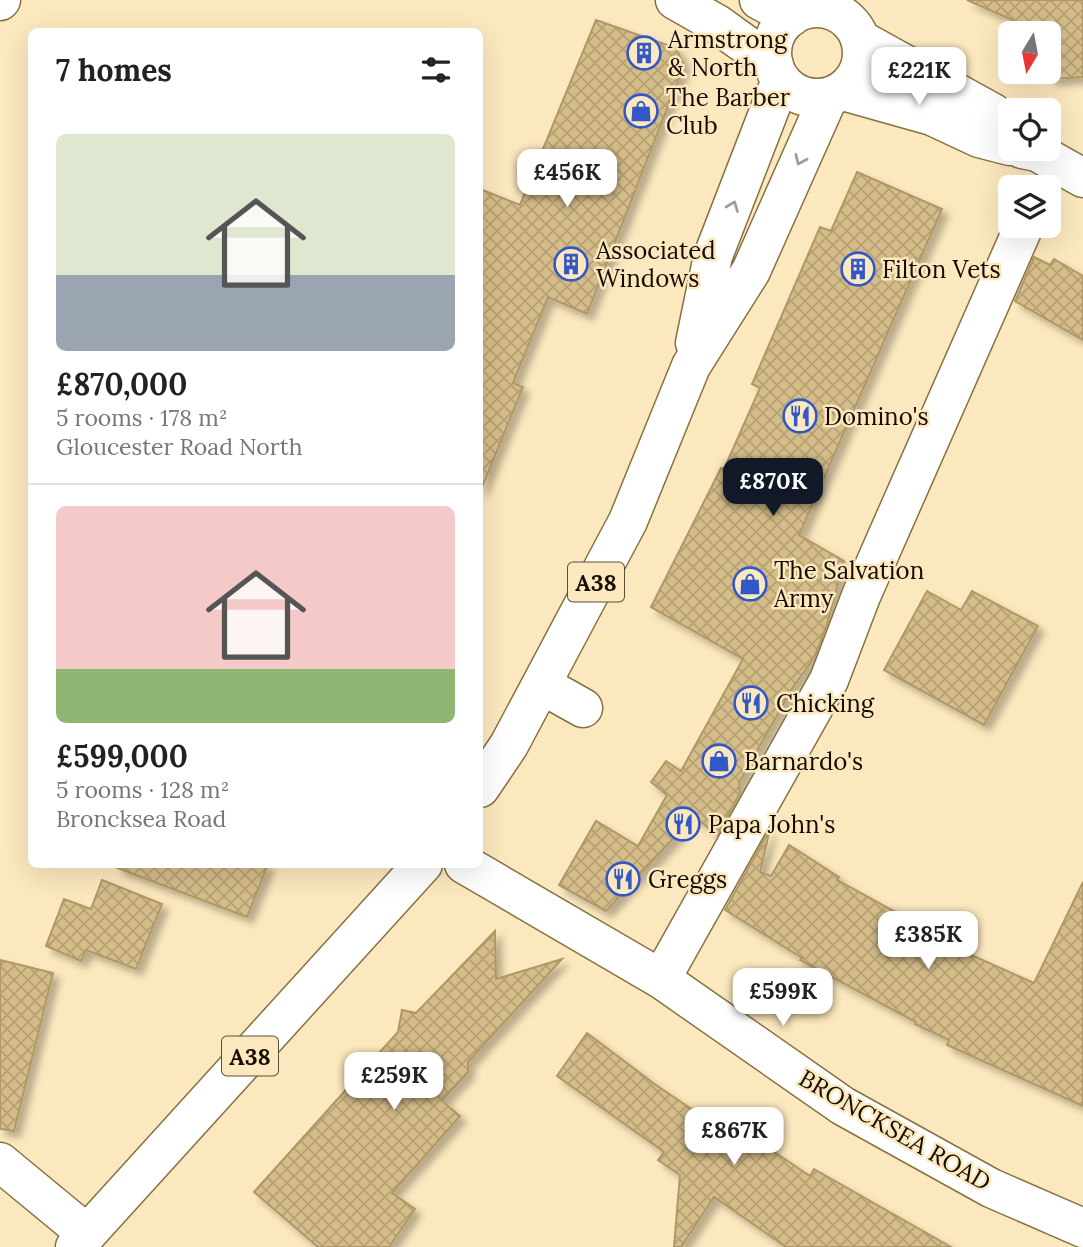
<!DOCTYPE html>
<html lang="en">
<head>
<meta charset="utf-8">
<style>
  :root { --surface:#fff; --page:#f6f6f6; --text:#222; --muted:#767676; --line:#e0e0e0; --accent:#111827 }
  body { margin:0; font-family:Lora,serif; background:var(--page); color:var(--text); height:100vh; display:flex; flex-direction:column; font-size:26px; white-space:nowrap }
  * { box-sizing:border-box; margin:0 }
  p { font-size:23px; color:var(--muted) }
  .icon { flex:none; width:38px; height:38px; fill:none; stroke:currentColor; stroke-width:2; stroke-linecap:round; stroke-linejoin:round }
  .map { position:relative; flex:1; overflow:hidden }
  .side { position:absolute; left:28px; top:28px; width:455px; height:840px; display:flex; flex-direction:column; background:var(--surface); border-radius:10px; box-shadow:0 7px 28px #0002 }
  .side>* { flex:none }
  .needle { width:46px; rotate:190deg }
  .buttons { position:absolute; left:998px; top:21px; display:grid; gap:14px }
  .buttons a { display:grid; place-items:center; width:63px; height:63px; border-radius:10px; background:var(--surface); box-shadow:0 7px 28px #0002; font-size:35px }
  .price { position:absolute; translate:-50% -60px; padding:0 16px; border-radius:14px; background:#fff; color:#222; font-size:23px; line-height:46px; filter:drop-shadow(0 2px 4px #0008) }
  .price::after { content:''; position:absolute; left:50%; top:42px; width:21px; height:16px; margin-left:-10px; background:inherit; clip-path:polygon(0 0,100% 0,50% 100%) }
  .price.selected { background:var(--accent); color:#fff }
  ul { padding:0; list-style:none }
  li { display:grid; align-content:center; gap:14px; height:371px; padding:0 28px }
  li+li { border-top:2px solid var(--line) }
  li span { display:grid; place-items:center; height:217px; border-radius:10px; color:#555 }
  li>.icon { margin-inline-start:auto }
  span .icon { width:126px; height:126px; fill:#fffc; stroke-width:1 }
  li b { font-size:30px }
  h2 { display:flex; justify-content:space-between; align-items:center; height:84px; padding:0 28px; font-size:30px }
  .map>svg:first-child { display:block }
  .building { fill:url(#building-cross-hatch); stroke:#b09866; stroke-width:2; filter:url(#shadow) }
  .lines { fill:none; stroke-linecap:round; stroke-linejoin:round }
  .minor-casing { stroke:#87713f; stroke-width:41 }
  .major-casing { stroke:#87713f; stroke-width:41 }
  .minor { stroke:#fff; stroke-width:38 }
  .major { stroke:#fff; stroke-width:38 }
  .oneway { stroke:#a19e99 }
  .labels { text-anchor:middle; dominant-baseline:central; stroke-width:5; stroke-linejoin:round; paint-order:stroke }
  .shield { fill:#fce8be; stroke:#5a4e39; stroke-width:2 }
  .shield-label { font-size:23px; font-weight:bold; fill:#140c00 }
  .poi-label { font-size:24px; fill:#140c00; stroke:#fce8be; text-anchor:start }
  .street-label { font-size:24px; fill:#140c00; stroke:#fce8be }
</style>
</head>
<body>
<div class="map">
<svg width="1083" height="1247" viewBox="0 0 1083 1247">
  <defs>
    <pattern id="building-cross-hatch" width="8" height="8" patternUnits="userSpaceOnUse" patternTransform="scale(1.75)"><rect width="8" height="8" fill="#d5bd89"/><path d="M0 0l8 8M0 8l8-8" fill="none" stroke="#b6a174"/></pattern>
    <filter id="shadow"><feDropShadow dx="6" dy="6" stdDeviation="3.5" flood-color="#0004"/></filter>
  </defs>
  <rect width="100%" height="100%" fill="#fce8be"/>
  <path class="building" d="M967,0H1083V77L1050,79L1048,33H1042Z
    M596,20L676,48L684,65L587,314L548,297L513,383L523,387L481,490L480,489V189L520,205Z
    M857,172L942,209L799,535L844,561L827,624L814,658L793,687L739,783L740,793L717,835L694,816L606,911L559,885L596,821L638,846L667,795L651,782L666,761L681,771L743,659L651,607L721,468L724,469L760,388L752,384L820,227L831,231Z
    M1034,257L1050,265L1054,259L1083,276V340L1015,301Z
    M927,591L961,610L972,591L1038,626L984,725L884,670Z
    M770,829L760,872L771,876L789,845L839,877L837,880L932,932L929,936L1034,983L1083,882V1106L947,1045L949,1040L915,1024L916,1022L800,960L802,958L725,910Z
    M118,864H268L247,917L117,868Z
    M102,880L162,904L136,969L86,950L81,961L46,946L64,899L91,909Z
    M495,931L496,979L562,959L468,1062V1072L442,1101L460,1116L392,1193L415,1209L389,1247H318L254,1192L398,1032L402,1010L416,1013Z
    M0,960L53,973L14,1131L0,1129Z
    M587,1033L656,1085L733,1137L739,1128L810,1176L814,1169L951,1247H786L714,1197L681,1247H674L680,1175L658,1160L664,1152L557,1076Z"/>
  <g class="lines">
    <defs>
      <path id="minor" d="M675,0L717,24L774,65
        M759,0L791,17
        M0,1L1,0
        M861,40L993,113L1010,128
        M843,91L932,116L979,138L1010,146
        M1022,149L1037,152L1083,178
        M542,685L583,708
        M464,864L661,979L843,1106L991,1188L1083,1228
        M661,979L829,680L861,596L1024,226
        M0,1162L86,1233"/>
      <path id="major" d="M772 53a45 45 0 1 1 90 0a45 45 0 1 1-90 0Z
        M695,343L713,256L781,80
        M480,788L509,745L628,521L691,366L751,271L828,98
        M75,1247L423,864"/>
    </defs>
    <use href="#minor" class="minor-casing"/>
    <use href="#major" class="major-casing"/>
    <use href="#minor" class="minor"/>
    <use href="#major" class="major"/>
  </g>
  <defs><path id="oneway-chevron" d="M-2-3.5L2.5 0L-2 3.5" fill="none" stroke-width="1.6" stroke-linecap="round" stroke-linejoin="round" transform="scale(1.75)"/></defs>
  <g class="oneway">
    <use href="#oneway-chevron" transform="translate(800 160) rotate(114)"/>
    <use href="#oneway-chevron" transform="translate(733 206) rotate(-69)"/>
  </g>
  <defs>
    <symbol id="building-ring" viewBox="-11 -11 22 22"><circle r="9.5" fill="#fce8be" stroke="#3258c8" stroke-width="1.5"/><path d="M-4-6H4V6H1V3H-1V6H-4ZM-2.5-4.3h1.7v1.8h-1.7ZM.8-4.3h1.7v1.8H.8ZM-2.5-1h1.7V.8h-1.7ZM.8-1h1.7V.8H.8Z" fill="#3258c8"/></symbol>
    <symbol id="shop-ring" viewBox="-11 -11 22 22"><circle r="9.5" fill="#fce8be" stroke="#3258c8" stroke-width="1.5"/><path d="M-5-2.5h2.3a2.7 3.5 0 0 1 5.4 0H5L5.5 6h-11ZM-1.5-2.5h3a1.5 2.3 0 0 0-3 0Z" fill="#3258c8"/></symbol>
    <symbol id="restaurant-ring" viewBox="-11 -11 22 22"><circle r="9.5" fill="#fce8be" stroke="#3258c8" stroke-width="1.5"/><path d="M-5-6h1v4h1v-4h1v4h1v-4h1v5L-1.5 .5V6h-2V.5L-5-1ZM5-6V6H3V1.5H1.5Q1.5-4 5-6Z" fill="#3258c8"/></symbol>
  </defs>
  <g fill-rule="evenodd">
    <use href="#building-ring" x="625" y="34" width="38" height="38"/>
    <use href="#shop-ring" x="622" y="92" width="38" height="38"/>
    <use href="#building-ring" x="552" y="245" width="38" height="38"/>
    <use href="#building-ring" x="839" y="250" width="38" height="38"/>
    <use href="#restaurant-ring" x="781" y="397" width="38" height="38"/>
    <use href="#shop-ring" x="731" y="565" width="38" height="38"/>
    <use href="#restaurant-ring" x="732" y="684" width="38" height="38"/>
    <use href="#shop-ring" x="700" y="742" width="38" height="38"/>
    <use href="#restaurant-ring" x="664" y="805" width="38" height="38"/>
    <use href="#restaurant-ring" x="604" y="860" width="38" height="38"/>
  </g>
  <g class="labels">
    <g class="shield">
      <rect x="568" y="562.5" width="56" height="39" rx="5"/>
      <rect x="222" y="1036.5" width="56" height="39" rx="5"/>
    </g>
    <g class="shield-label">
      <text x="596" y="582">A38</text>
      <text x="250" y="1056">A38</text>
    </g>
    <g class="poi-label">
      <text x="668" y="39">Armstrong<tspan x="668" dy="28">&amp; North</tspan></text>
      <text x="666" y="97">The Barber<tspan x="666" dy="28">Club</tspan></text>
      <text x="596" y="250">Associated<tspan x="596" dy="28">Windows</tspan></text>
      <text x="882" y="269">Filton Vets</text>
      <text x="824" y="416">Domino's</text>
      <text x="774" y="570">The Salvation<tspan x="774" dy="28">Army</tspan></text>
      <text x="776" y="703">Chicking</text>
      <text x="744" y="761">Barnardo's</text>
      <text x="708" y="824">Papa John's</text>
      <text x="648" y="879">Greggs</text>
    </g>
    <g class="street-label">
      <text transform="translate(895 1130) rotate(30)">BRONCKSEA ROAD</text>
    </g>
  </g>
</svg>
<div class="buttons">
<a><svg class="needle" viewBox="-14 -14 28 28"><path d="M0-13l5 13h-10z" fill="#e53935"/><path d="M0 13l5-13h-10z" fill="#767676"/></svg></a>
<a><svg class="icon" aria-label="locate" viewBox="0 0 24 24"><circle cx="12" cy="12" r="6"/><path d="M12 2v4M12 18v4M2 12h4M18 12h4"/></svg></a>
<a><svg class="icon" aria-label="layers" viewBox="0 0 24 24"><path d="M12 4l9 5-9 5-9-5zM3 14l9 5 9-5"/></svg></a>
</div>
<b class="price" style="left:919px;top:107px">£221K</b>
<b class="price" style="left:567px;top:209px">£456K</b>
<b class="price selected" style="left:773px;top:518px">£870K</b>
<b class="price" style="left:928px;top:971px">£385K</b>
<b class="price" style="left:783px;top:1028px">£599K</b>
<b class="price" style="left:394px;top:1112px">£259K</b>
<b class="price" style="left:734px;top:1167px">£867K</b>
<section class="side">
<h2>7 homes<svg class="icon" aria-label="filters" viewBox="0 0 24 24"><path d="M4 7h16M4 17h16"/><circle cx="9" cy="7" r="2"/><circle cx="15" cy="17" r="2"/></svg></h2>
<ul>
<li><span style="background:linear-gradient(#dfe7d0 65%,#9aa5b1 0)"><svg class="icon" aria-label="home" viewBox="0 0 24 24"><path d="M3 11l9-7 9 7M6 9v11h12V9"/></svg></span><div><b>£870,000</b><p>5 rooms · 178 m²</p><p>Gloucester Road North</p></div></li>
<li><span style="background:linear-gradient(#f6c9c9 75%,#8fb573 0)"><svg class="icon" aria-label="home" viewBox="0 0 24 24"><path d="M3 11l9-7 9 7M6 9v11h12V9"/></svg></span><div><b>£599,000</b><p>5 rooms · 128 m²</p><p>Broncksea Road</p></div></li>
</ul>
</section>
</div>
</body>
</html>
